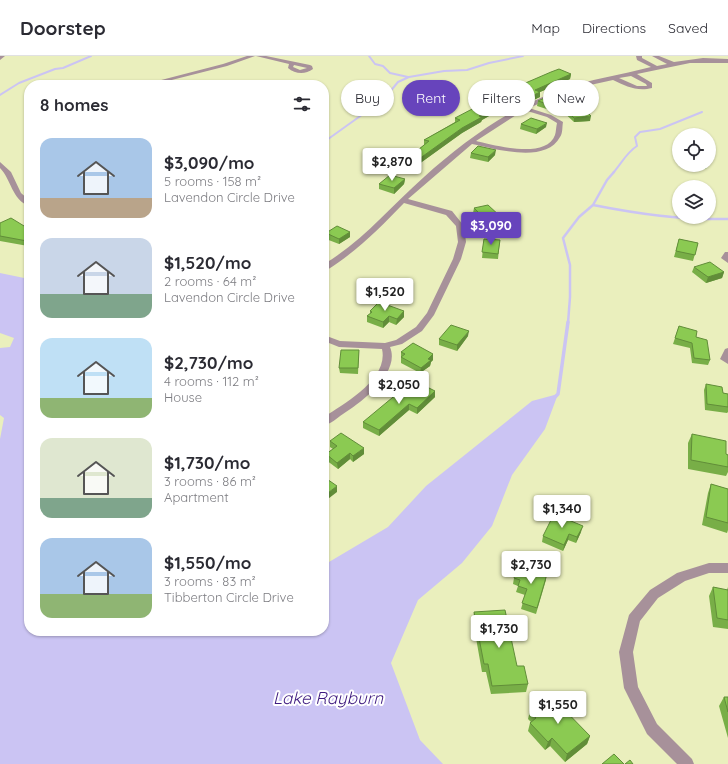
<!DOCTYPE html>
<html lang="en">
<head>
<meta charset="utf-8">
<style>
  :root { --surface:#fff; --page:#f7f7f7; --text:#2b2b33; --muted:#7c7c81; --line:#e1e1e2; --accent:#6744bc }
  body { margin:0; font-family:Quicksand,sans-serif; background:var(--page); color:var(--text); height:100vh; display:flex; flex-direction:column; font-size:15px; white-space:nowrap }
  * { box-sizing:border-box; margin:0 }
  p { font-size:13px; color:var(--muted) }
  .icon { flex:none; width:22px; height:22px; fill:none; stroke:currentColor; stroke-width:2; stroke-linecap:round; stroke-linejoin:round }
  .map { position:relative; flex:1; overflow:hidden }
  .drawer { position:absolute; left:24px; top:24px; width:305px; height:556px; display:flex; flex-direction:column; background:var(--surface); border-radius:16px; box-shadow:0 1px 3px #0004 }
  .drawer>* { flex:none }
  .banner { position:absolute; left:341px; top:24px; width:327px; height:36px; display:flex; gap:8px }
  .controls { position:absolute; left:672px; top:72px; display:grid; gap:8px }
  .controls a { display:grid; place-items:center; width:44px; height:44px; border-radius:50%; background:var(--surface); box-shadow:0 1px 3px #0004; font-size:20px }
  .price { position:absolute; translate:-50% -34px; padding:0 9px; border-radius:4px; background:#fff; color:#222; font-size:13px; line-height:26px; filter:drop-shadow(0 1px 2px #0008) }
  .price::after { content:''; position:absolute; left:50%; top:24px; width:12px; height:9px; margin-left:-6px; background:inherit; clip-path:polygon(0 0,100% 0,50% 100%) }
  .price.current { background:var(--accent); color:#fff }
  ul { padding:0; list-style:none }
  li { display:flex; align-items:center; gap:12px; height:100px; padding:0 16px }
  li span { display:grid; place-items:center; flex:none; width:112px; height:80px; border-radius:12px; color:#555 }
  li>.icon { margin-inline-start:auto }
  span .icon { width:48px; height:48px; fill:#fffc; stroke-width:1 }
  li b { font-size:17px }
  h2 { display:flex; justify-content:space-between; align-items:center; height:48px; padding:0 16px; font-size:17px }
  .chip { padding:0 14px; border-radius:18px; background:var(--surface); box-shadow:0 1px 3px #0004; font-size:14px; line-height:36px }
  .chip.current { background:var(--accent); color:#fff }
  header { display:flex; align-items:center; gap:24px; box-sizing:border-box; height:56px; padding:0 20px; background:var(--surface); border-bottom:1px solid var(--line) }
  header strong { font-size:19px }
  nav { display:flex; gap:22px; margin-inline-start:auto; font-size:14px }
  .map>svg:first-child { display:block }
  .water { fill:#cbc4f3 }
  .lines { fill:none; stroke-linecap:round; stroke-linejoin:round }
  .stream-far2 { stroke:#cbc4f3; stroke-width:2 }
  .stream-far1 { stroke:#cbc4f3; stroke-width:2.5 }
  .stream { stroke:#cbc4f3; stroke-width:3.5 }
  .minor { fill:#a7919a; fill-rule:evenodd }
  .wall { fill:#78ae47 }
  .shaded-wall { fill:#618d39 }
  .building { fill:#8bca52; stroke:#618d39 }
  .labels { text-anchor:middle; dominant-baseline:central; stroke-width:4; stroke-linejoin:round; paint-order:stroke }
  .near-water-label { font-size:17px; font-style:italic; fill:#3e1a7f; stroke:#fff }
</style>
</head>
<body>
<header>
<strong>Doorstep</strong>
<nav><a>Map</a><a>Directions</a><a>Saved</a></nav>
</header>
<div class="map">
<svg width="728" height="708" viewBox="0 0 728 708">
  <rect width="100%" height="100%" fill="#eaefbd"/>
  <path class="water" d="M0,217L29,223V575H324V513L329,506L388,471L426,430L532,345L558,338L545,373L512,419L492,470L462,507L418,544L391,607L420,684L443,708H0V383L4,362L0,359V292L10,291L14,282L0,277Z"/>
  <g class="lines">
    <path class="stream-far2" d="M369,0L375,8L383,10L390,17L408,21
      M0,39L19,27L55,13L63,12L91,0
      M324,86L384,43L398,26L409,21L444,15L467,14L489,7L523,0
      M613,117C621,108 627,96 637,90L635,81L640,76L660,73L702,56"/>
    <path class="stream-far1" d="M593,149C639,158 681,164 728,163
      M568,267L570,241V209L563,182L579,161L593,149L607,124L614,116"/>
    <path class="stream" d="M555,341L558,338L568,266"/>
    <path class="minor" d="M0,0H5L0,4Z
      M247,0H255L227,10L152,29H142L223,8Z
      M256,0H266L310,9L312,10L313,13C305,19 295,18 288,12L289,8ZM294,9L307,12L300,14L293,11Z
      M636,0H642V2L657,10L667,8L652,0H659L674,6L703,2L728,3V7H690L637,18L652,27V32C637,36 626,30 613,24L572,33L529,52L551,59L563,66C562,71 563,77 560,81C546,108 496,93 472,88L408,143L452,155L464,170L466,186L461,203L434,259L422,275L402,288L390,291C401,317 360,347 343,358C337,362 331,368 324,369V361C344,348 389,323 382,293L339,291L324,285V279L340,285L385,287L396,284L416,271L427,257L453,203L458,186L456,170L446,159L404,147C380,172 357,195 327,214H324V208C363,185 390,151 424,121C464,85 508,53 560,34C589,23 621,19 651,11L637,4ZM631,20L646,28L647,30H637L619,22ZM524,54L547,61L557,67C556,71 556,76 555,79C546,104 494,89 476,85Z
      M0,106L11,116L21,137L29,144V150C12,144 11,123 0,112Z
      M725,196H728V207L721,202Z
      M728,292V308L720,303L725,293Z
      M709,507H728V517H709L685,525L658,542L640,565L633,596L638,631L657,668L692,703L694,708H677L647,678L624,632L619,596L629,559L650,534L677,517Z"/>
  </g>
  <path class="wall" d="M571,18L570,23L540,36V41L527,47L522,45L518,47L504,43V39L507,37V35Z
    M538,45L565,47L590,65L574,66L559,52L553,55L537,50Z
    M489,60L482,64L481,66L462,77L412,113L407,107L408,102L424,89V84L455,66V62Z
    M521,68L546,71L536,78L520,73Z
    M471,97L495,99L488,106L470,102Z
    M687,109H707L706,113L687,110Z
    M405,123L404,128L394,138L379,133V128Z
    M474,152L501,161L500,166L486,169L473,157Z
    M0,167L29,173L28,190L0,185Z
    M350,176V181L339,188L326,183V177Z
    M484,183L500,184L498,203L482,202Z
    M679,183L698,187L693,205L674,201Z
    M694,211L724,216L722,222L706,227L692,216Z
    M370,255H404V261L396,269L389,266L383,272L367,266V260L370,258Z
    M679,270L696,281L710,304L708,309L692,307L690,292L673,288Z
    M468,280L457,295L439,289V283Z
    M359,294L358,318L340,317L339,312Z
    M401,296L433,298V304L431,306L430,310L420,317L401,307Z
    M706,328L723,337L728,338V356L727,357L705,354L704,334Z
    M410,335H435V341L417,358L409,354L379,380L363,372V366Z
    M692,378L726,398L728,399V416L726,420L688,413V387Z
    M330,385L364,398L353,406L350,403L338,413L326,404V398L333,393L330,391Z
    M711,428L728,433V474L727,477L702,469L708,437Z
    M581,476L576,487L568,484L563,495L542,486L543,480Z
    M514,522L546,524L536,558L521,553L525,539L516,536L518,530L513,528Z
    M713,531L727,534L728,531V573L713,571L709,540Z
    M474,556L517,610L528,628L526,636L491,638L486,616H482L473,565Z
    M724,641H728V682L719,650Z
    M530,655L590,680L587,688L565,706L550,690L545,694L528,675L530,667L531,666L528,663Z"/>
  <path class="shaded-wall" d="M571,18L570,23L540,36V41L527,47L528,42L535,34Z
    M523,40L522,45L518,47V43Z
    M560,47L559,52L553,55L554,50Z
    M489,55V60L482,64L481,66L462,77L412,113V108L479,60Z
    M591,60L590,65L574,66V62Z
    M547,67L546,71L536,78L537,73Z
    M496,94L495,99L488,106V101Z
    M405,123L404,128L394,138V132Z
    M501,161L500,166L486,169V164Z
    M350,176V181L339,188V183Z
    M29,183V190H28L27,185Z
    M724,216L722,222L706,227L708,221Z
    M404,255V261L396,269L397,263Z
    M389,260V266L383,272V266Z
    M469,275L468,280L457,295V289Z
    M433,298V304L431,306L430,310L420,317L421,312L428,303Z
    M435,335V341L417,358V352Z
    M409,348V354L379,380V374Z
    M364,392V398L353,406V400Z
    M350,397V403L338,413L337,407Z
    M337,430V436L324,446V440Z
    M583,470L581,476L576,487L577,481Z
    M569,478L568,484L563,495L564,489Z
    M590,680L587,688L565,706L567,698Z
    M552,682L550,690L545,694L548,686Z"/>
  <path class="building" d="M559,13L571,18L535,34L540,36L528,42L523,40L518,43L504,39L510,35H507L551,16Z
    M551,39L566,44L562,46L582,51L591,60L574,62L560,47L554,50L538,45Z
    M476,51L489,55L479,60L482,61L462,72L412,108L408,102L429,85L424,84L460,64L455,62Z
    M531,62L547,67L537,73L521,68Z
    M478,90L496,94L488,101L471,97Z
    M390,119L405,123L394,132L379,128Z
    M488,149L501,161L486,164L474,152Z
    M11,162L29,173V183L27,185L0,180V167Z
    M337,170L350,176L339,183L326,177Z
    M484,183L500,184L498,198L482,196Z
    M679,183L698,187L695,199L676,195Z
    M710,206L724,216L708,221L694,211Z
    M379,246L404,255L397,263L389,260L383,266L367,260L372,256L370,255Z
    M451,269L469,275L457,289L439,283Z
    M679,270L697,275L696,281L707,284L710,304L694,302L692,287L675,282Z
    M413,287L433,298L428,303L431,304L421,312L401,301L405,298L401,296Z
    M341,294H359L358,312H339Z
    M419,327L435,335L417,352L409,348L379,374L363,366L404,332L410,335Z
    M706,328L722,331L723,337L728,338V351L707,348Z
    M341,377L364,392L353,400L350,397L337,407L326,398L337,390L330,385Z
    M692,378L726,385V398L728,399V411L691,404Z
    M324,421L337,430L324,440Z
    M711,428L728,433V467L706,461Z
    M554,458L583,470L577,481L569,478L564,489L543,480Z
    M519,509L547,518L537,552L522,547L527,533L518,530L520,524L514,522Z
    M713,531L728,534V564L717,562Z
    M505,554L517,610H524L528,628L492,630L488,608H484L474,556Z
    M550,639L590,680L567,698L552,682L548,686L530,667L536,662L530,655Z
    M724,641H728V656Z
    M614,698L624,708H602Z
    M630,704L633,708H625Z"/>
  <g class="labels">
    <g class="near-water-label">
      <text x="328" y="641">Lake Rayburn</text>
    </g>
  </g>
</svg>
<div class="controls">
<a><svg class="icon" aria-label="locate" viewBox="0 0 24 24"><circle cx="12" cy="12" r="6"/><path d="M12 2v4M12 18v4M2 12h4M18 12h4"/></svg></a>
<a><svg class="icon" aria-label="layers" viewBox="0 0 24 24"><path d="M12 4l9 5-9 5-9-5zM3 14l9 5 9-5"/></svg></a>
</div>
<b class="price" style="left:392px;top:126px">$2,870</b>
<b class="price current" style="left:491px;top:190px">$3,090</b>
<b class="price" style="left:385px;top:256px">$1,520</b>
<b class="price" style="left:399px;top:349px">$2,050</b>
<b class="price" style="left:562px;top:473px">$1,340</b>
<b class="price" style="left:531px;top:529px">$2,730</b>
<b class="price" style="left:499px;top:593px">$1,730</b>
<b class="price" style="left:558px;top:669px">$1,550</b>
<div class="banner">
<a class="chip">Buy</a>
<a class="chip current">Rent</a>
<a class="chip">Filters</a>
<a class="chip">New</a>
</div>
<section class="drawer">
<h2>8 homes<svg class="icon" aria-label="filters" viewBox="0 0 24 24"><path d="M4 7h16M4 17h16"/><circle cx="9" cy="7" r="2"/><circle cx="15" cy="17" r="2"/></svg></h2>
<ul>
<li><span style="background:linear-gradient(#a9c7e8 75%,#b9a48a 0)"><svg class="icon" aria-label="home" viewBox="0 0 24 24"><path d="M3 11l9-7 9 7M6 9v11h12V9"/></svg></span><div><b>$3,090/mo</b><p>5 rooms · 158 m²</p><p>Lavendon Circle Drive</p></div></li>
<li><span style="background:linear-gradient(#c9d6e8 70%,#7fa58c 0)"><svg class="icon" aria-label="home" viewBox="0 0 24 24"><path d="M3 11l9-7 9 7M6 9v11h12V9"/></svg></span><div><b>$1,520/mo</b><p>2 rooms · 64 m²</p><p>Lavendon Circle Drive</p></div></li>
<li><span style="background:linear-gradient(#bfe0f5 75%,#8fb573 0)"><svg class="icon" aria-label="home" viewBox="0 0 24 24"><path d="M3 11l9-7 9 7M6 9v11h12V9"/></svg></span><div><b>$2,730/mo</b><p>4 rooms · 112 m²</p><p>House</p></div></li>
<li><span style="background:linear-gradient(#dfe7d0 75%,#7fa58c 0)"><svg class="icon" aria-label="home" viewBox="0 0 24 24"><path d="M3 11l9-7 9 7M6 9v11h12V9"/></svg></span><div><b>$1,730/mo</b><p>3 rooms · 86 m²</p><p>Apartment</p></div></li>
<li><span style="background:linear-gradient(#a9c7e8 70%,#8fb573 0)"><svg class="icon" aria-label="home" viewBox="0 0 24 24"><path d="M3 11l9-7 9 7M6 9v11h12V9"/></svg></span><div><b>$1,550/mo</b><p>3 rooms · 83 m²</p><p>Tibberton Circle Drive</p></div></li>
</ul>
</section>
</div>
</body>
</html>
